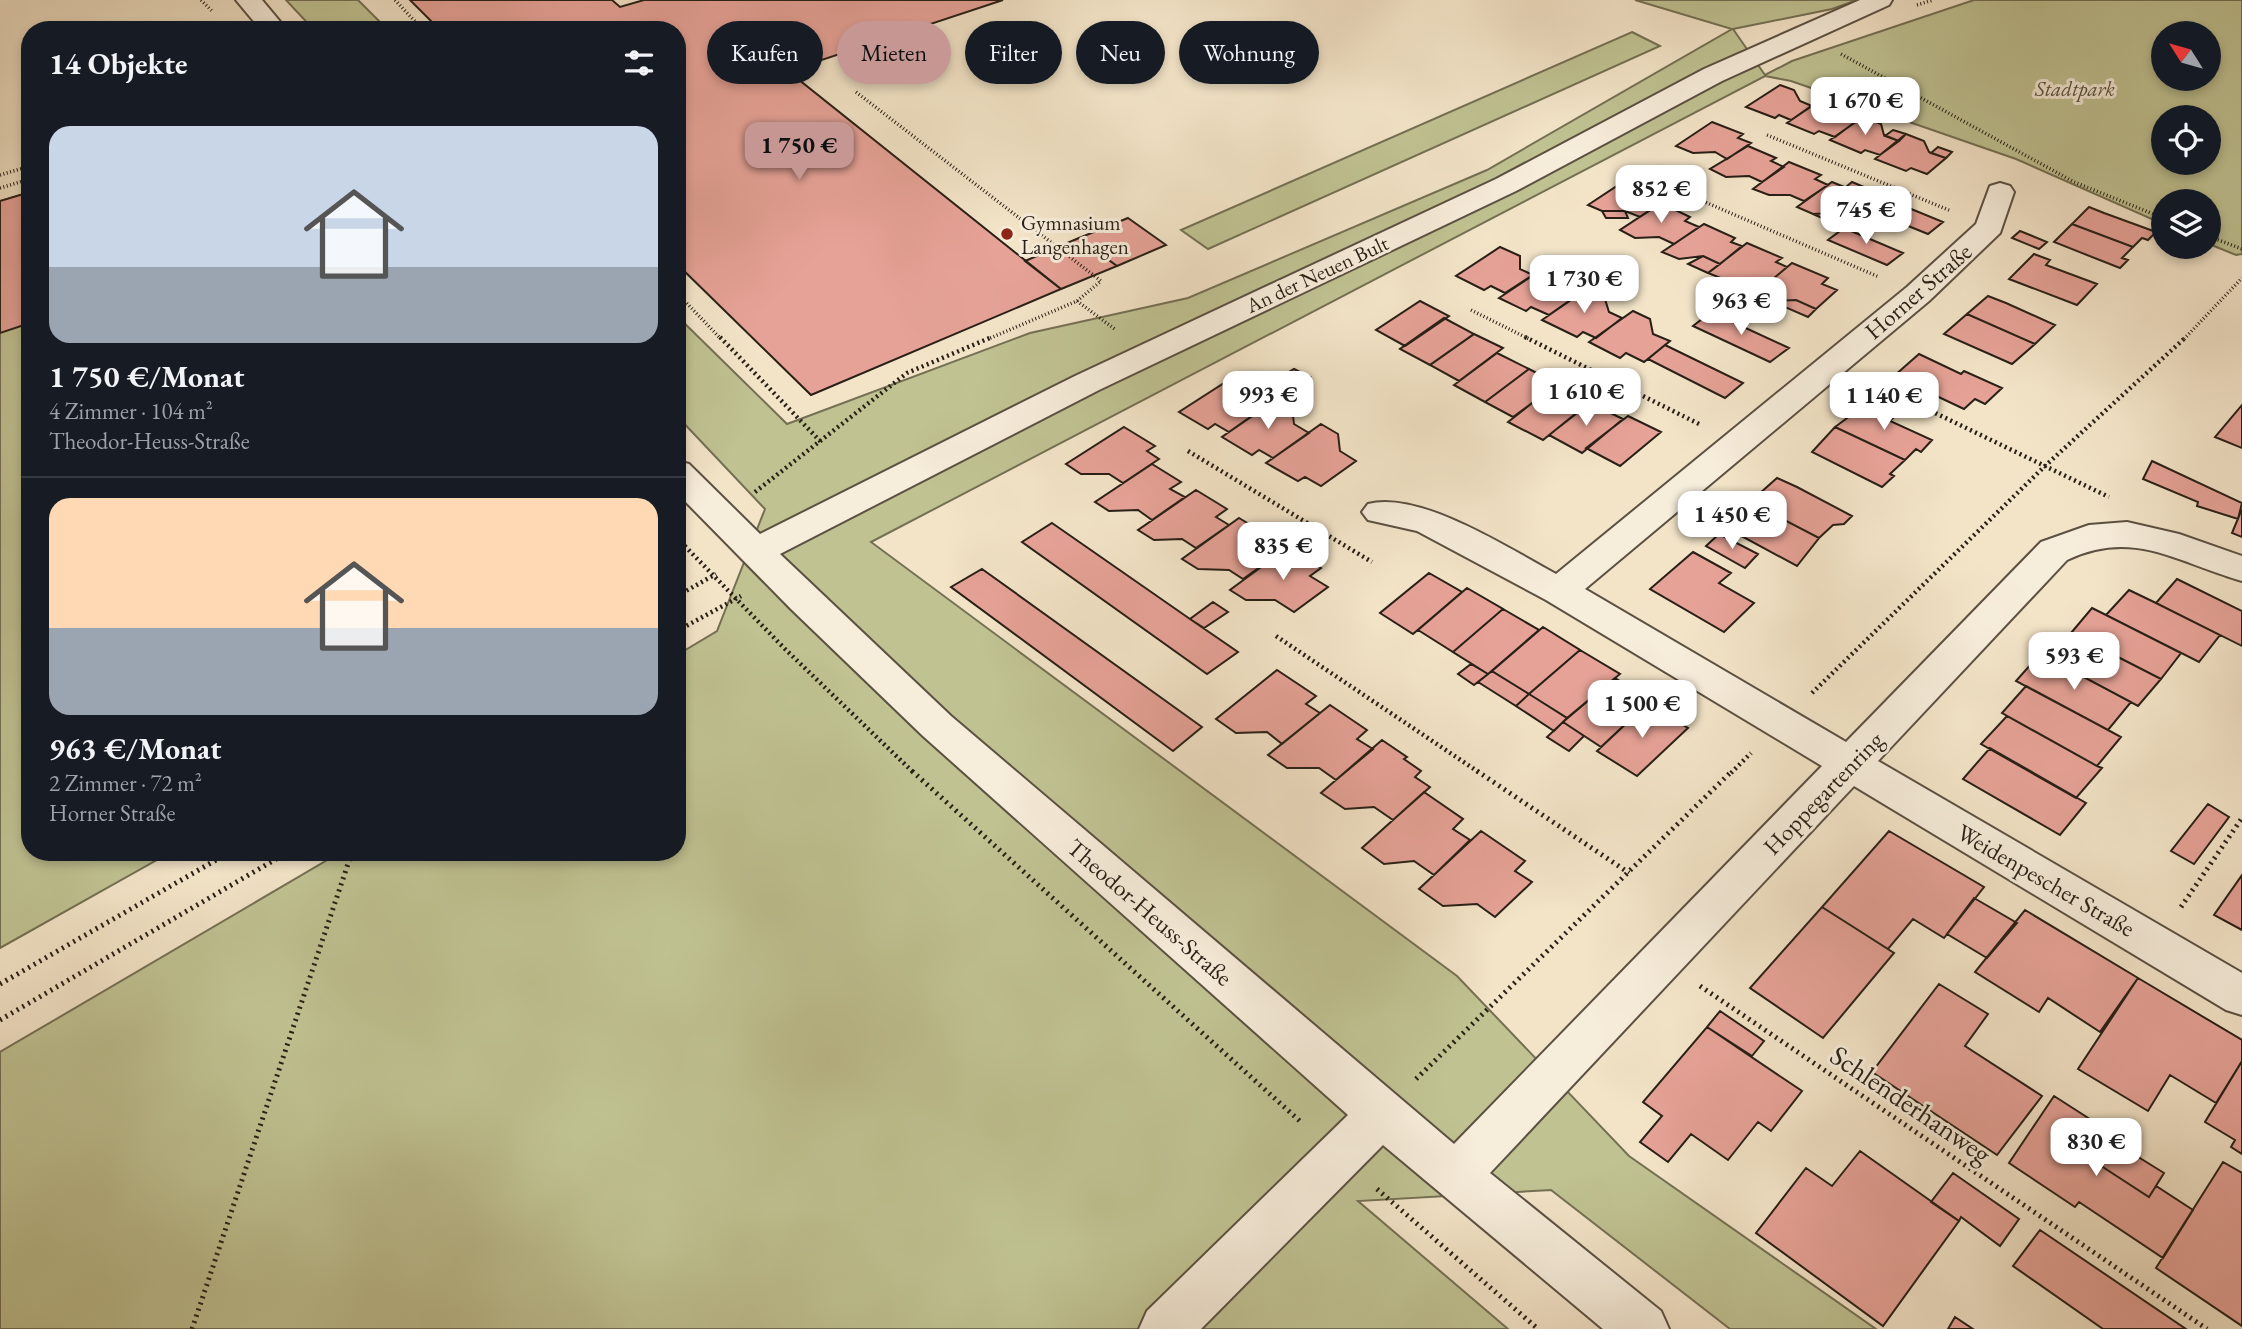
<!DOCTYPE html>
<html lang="de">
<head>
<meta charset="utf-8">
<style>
  :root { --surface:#171b24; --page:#20242c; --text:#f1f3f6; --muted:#9ea1a6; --line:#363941; --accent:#c59692 }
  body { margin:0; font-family:"EB Garamond",serif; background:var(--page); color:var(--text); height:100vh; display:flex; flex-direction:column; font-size:26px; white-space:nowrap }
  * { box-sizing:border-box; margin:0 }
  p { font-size:23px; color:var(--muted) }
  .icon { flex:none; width:38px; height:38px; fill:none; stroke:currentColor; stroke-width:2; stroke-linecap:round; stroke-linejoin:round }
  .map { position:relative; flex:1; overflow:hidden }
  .panel { position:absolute; left:21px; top:21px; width:665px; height:840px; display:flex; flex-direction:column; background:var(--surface); border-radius:28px; box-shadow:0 4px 10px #0003 }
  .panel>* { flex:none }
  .banner { position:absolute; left:707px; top:21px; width:665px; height:63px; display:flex; gap:14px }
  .needle { width:46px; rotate:307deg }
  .buttons { position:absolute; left:2151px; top:21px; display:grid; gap:14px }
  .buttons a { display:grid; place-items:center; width:70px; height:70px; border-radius:50%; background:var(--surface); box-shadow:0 4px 10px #0003; font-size:35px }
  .price { position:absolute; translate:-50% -60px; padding:0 16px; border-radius:14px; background:#fff; color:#222; font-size:23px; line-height:46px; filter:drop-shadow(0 2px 4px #0008) }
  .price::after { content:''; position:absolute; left:50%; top:42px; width:21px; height:16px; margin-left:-10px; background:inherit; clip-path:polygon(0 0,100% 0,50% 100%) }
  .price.current { background:var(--accent); color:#111 }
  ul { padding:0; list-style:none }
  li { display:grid; align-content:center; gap:14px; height:371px; padding:0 28px }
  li+li { border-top:2px solid var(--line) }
  li span { display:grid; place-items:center; height:217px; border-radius:21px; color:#555 }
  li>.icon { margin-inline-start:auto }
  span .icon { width:126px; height:126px; fill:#fffc; stroke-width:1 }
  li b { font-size:30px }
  h2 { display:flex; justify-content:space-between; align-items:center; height:84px; padding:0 28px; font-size:30px }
  .pill { padding:0 24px; border-radius:32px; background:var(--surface); box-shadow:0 4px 10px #0003; font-size:24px; line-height:63px }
  .pill.current { background:var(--accent); color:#111 }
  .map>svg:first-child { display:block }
  .green { fill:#c0c292; stroke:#747054; stroke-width:2; fill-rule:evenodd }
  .building { fill:#e6a297; stroke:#281f16; stroke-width:2 }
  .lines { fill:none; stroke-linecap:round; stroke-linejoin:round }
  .minor-casing { stroke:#5b5042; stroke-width:4 }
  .path-far2 { stroke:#281f16; stroke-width:3.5; stroke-dasharray:1 2.5; stroke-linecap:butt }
  .path-far1 { stroke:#281f16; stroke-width:4.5; stroke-dasharray:2 3.5; stroke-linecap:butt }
  .path { stroke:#281f16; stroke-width:5; stroke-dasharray:2 4.5; stroke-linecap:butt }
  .minor { fill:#f7eddb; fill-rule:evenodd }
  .poi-dot { fill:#8f2418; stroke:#f7eddb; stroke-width:2.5 }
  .labels { text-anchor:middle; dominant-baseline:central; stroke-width:6; stroke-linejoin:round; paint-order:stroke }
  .far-park-label { font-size:21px; font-style:italic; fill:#56503b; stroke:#f7eddb }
  .far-poi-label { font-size:21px; fill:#281f16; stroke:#f7eddb; text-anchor:start }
  .far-street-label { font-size:21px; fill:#281f16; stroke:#f7eddb }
  .street-label { font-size:24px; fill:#281f16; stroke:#f7eddb }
  .near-street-label { font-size:28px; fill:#281f16; stroke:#f7eddb }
</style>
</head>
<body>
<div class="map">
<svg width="2242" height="1329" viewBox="0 0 2242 1329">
  <rect width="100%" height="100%" fill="#f3e4c8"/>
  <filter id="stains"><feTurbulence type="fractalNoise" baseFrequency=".00286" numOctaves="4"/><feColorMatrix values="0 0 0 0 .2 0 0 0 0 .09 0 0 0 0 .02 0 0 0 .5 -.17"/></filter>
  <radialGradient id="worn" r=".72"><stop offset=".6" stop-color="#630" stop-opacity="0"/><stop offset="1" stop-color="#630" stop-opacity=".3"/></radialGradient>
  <path class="green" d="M286,0H358L388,30H314Z
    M1635,0H1857L1832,9L1733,29L1765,75L1792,61L1974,0H2242V254L2236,255L2209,244L2208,201H2163V224L2016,159L1791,81L1765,76L871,542L1457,976L1629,1156L1876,1329H1730L1551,1190L1358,1201L1508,1329H0V1052L341,852H677V655L717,631L765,509L677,416V316L787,424L1030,333L1188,298L1487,170L1732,29ZM2163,33H2208V79H2163ZM2163,117H2208V163H2163Z
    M1632,32L1660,46L1208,249L1181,230Z
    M30,192V852H171L0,948V201Z"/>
  <path class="building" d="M410,0H612L620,7L644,0H1003L788,71L1061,289L811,395L677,264V30H440Z
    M1780,85L1794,90L1800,101L1812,106L1791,120L1779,115L1775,118L1746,107Z
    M1893,95L1915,101L1910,109L1889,103Z
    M1820,100L1837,107L1842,118L1855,122L1835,137L1819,131L1814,134L1787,123Z
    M1863,117L1881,124L1884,135L1899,141L1880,155L1865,150L1861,153L1830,140Z
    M1712,122L1743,134L1738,138L1751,143L1727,159L1715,152L1693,153L1676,146Z
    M1893,130L1906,134L1899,141L1885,136Z
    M1906,134L1924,141L1929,152L1946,158L1927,174L1911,168L1906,171L1875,159Z
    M1748,146L1776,158L1771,161L1784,167L1762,182L1749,176L1726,177L1710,169Z
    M1938,147L1952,152L1946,158L1931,153Z
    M1789,162L1821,175L1815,179L1828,185L1804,201L1790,195H1769L1753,189Z
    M1626,180L1653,192L1648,195L1663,202L1640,217L1625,211H1602L1588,205Z
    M1832,182L1864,195L1860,198L1873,203L1852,220L1833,213L1813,214L1797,207Z
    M1852,182L1871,190L1864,195L1846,187Z
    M30,192V323L0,333V201Z
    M1882,197L1943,222L1928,234L1866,209Z
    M1661,203L1690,217L1685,221L1699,227L1674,244L1659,237L1635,238L1620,230Z
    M2089,207L2104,213L2156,232L2148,240L2142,238L2133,247L2072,224Z
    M1602,211H1625L1628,218H1606Z
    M1833,213L1852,220L1843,227L1813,214Z
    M1128,218L1166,245L1117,266L1079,238Z
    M1704,224L1735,238L1731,242L1742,246L1720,264L1703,256L1679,259L1662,252Z
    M2072,224L2133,247L2122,258L2128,260L2120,268L2054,242Z
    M1844,228L1903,253L1887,265L1828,240Z
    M2020,231L2047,242L2039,249L2012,238Z
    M1079,238L1117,266L1061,289L1025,261Z
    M1747,243L1782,258L1776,262L1787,267L1765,286L1748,278L1723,279L1708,273Z
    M1500,247L1520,256V269L1533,275L1505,293L1491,286L1484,290L1456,276Z
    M2034,254L2050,260L2046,265L2097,284L2077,305L2009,279Z
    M1703,256L1720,264L1708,273L1688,264Z
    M1792,263L1828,278L1822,284L1837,290L1816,309L1796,300L1771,301L1755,294Z
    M1544,268L1560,276L1562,289L1576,296L1549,315L1531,307L1526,311L1499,298Z
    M1748,278L1765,286L1755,294L1723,279Z
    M1587,289L1604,296L1609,312L1622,318L1596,338L1583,332L1577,337L1542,320Z
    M1988,296L2006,303L2055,325L2035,344L1967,314Z
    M1796,300L1816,309L1808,317L1771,301Z
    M1420,301L1449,316L1405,346L1376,330Z
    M1633,311L1650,319L1653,334L1670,341L1644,362L1626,353L1620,358L1589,342Z
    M1711,312L1789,348L1770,362L1693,326Z
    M1967,314L2035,344L2012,364L1944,334Z
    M1444,318L1474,334L1430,365L1400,349Z
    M1474,334L1503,348L1459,381L1430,365Z
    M1665,345L1743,383L1725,398L1648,359Z
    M1497,353L1529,369L1485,402L1454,385Z
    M1919,354L1961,374L1964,371L2002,388L1985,404L1975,399L1964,409L1894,376Z
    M1294,369L1310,377L1298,386L1281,377Z
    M1529,369L1558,384L1513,417L1485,402Z
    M1235,376L1251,385V400L1264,408L1229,432L1215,424L1208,429L1179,412Z
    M1550,389L1585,406L1543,440L1508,422Z
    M1276,399L1292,408L1294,424L1309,433L1273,458L1259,450L1252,455L1222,437Z
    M1590,403L1623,419L1582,453L1549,435Z
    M1877,404L1898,413L1890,421L1932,440L1921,452L1916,449L1905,460L1835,427L1862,407L1870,411Z
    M2242,405V448L2215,437Z
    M1628,416L1661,432L1620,466L1586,448Z
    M1321,424L1338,434L1340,451L1356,461L1321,486L1305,477L1298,481L1266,463Z
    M1124,427L1155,446L1147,451L1159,459L1123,483L1109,474H1081L1066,464Z
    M1835,427L1905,460L1890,474L1894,476L1882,487L1812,452Z
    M2152,461L2242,503L2238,519L2197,506L2198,502L2143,479Z
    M1152,464L1181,482L1170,489L1185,497L1152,520L1138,510L1109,511L1095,502Z
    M1777,478L1797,487L1852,516L1844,524L1833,525L1819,538L1750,502Z
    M1196,490L1227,509L1216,517L1229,525L1196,548L1182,539L1154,540L1138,530Z
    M1750,502L1819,538L1797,566L1723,526Z
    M2242,509V537L2232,533Z
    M1239,518L1274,539L1263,546L1277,555L1243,579L1229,570L1198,569L1182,559Z
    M1052,523L1190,619L1238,652L1207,674L1022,542Z
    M1719,534L1758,554L1745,568L1706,546Z
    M1287,548L1321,568L1310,576L1328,587L1294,612L1275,600H1246L1230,590Z
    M1693,552L1731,573L1719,583L1754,603L1724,632L1650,589Z
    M982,569L1202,727L1173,751L951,587Z
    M1429,573L1462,592L1413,634L1380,613Z
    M2177,579L2242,611V646L2156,603Z
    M1467,588L1503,609L1453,652L1418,630Z
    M2129,590L2156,603L2220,635L2199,662L2106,615Z
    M1213,602L1228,612L1204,628L1190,619Z
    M2092,608L2106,615L2181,653L2161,679L2071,633Z
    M1503,609L1539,630L1488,674L1453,652Z
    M1543,627L1580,650L1529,694L1492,671Z
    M2071,633L2161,679L2138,706L2048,658Z
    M1580,650L1620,674L1567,718L1529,694Z
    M2040,654L2048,658L2131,702L2108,730L2016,681Z
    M1471,664L1488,674L1474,685L1458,674Z
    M1277,670L1316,696L1306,704L1320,713L1282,744L1267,732L1236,733L1216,719Z
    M1492,671L1529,694L1516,706L1478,682Z
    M1615,678L1651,700L1601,747L1563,722Z
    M2026,686L2108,730L2121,737L2097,766L2002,713Z
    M1529,694L1567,718L1554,731L1516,706Z
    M1647,704L1688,728L1637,776L1597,751Z
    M1330,705L1367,730L1357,739L1373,749L1336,780L1319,768H1287L1268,755Z
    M2007,716L2097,766L2102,768L2076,798L1981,744Z
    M1563,722L1584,736L1569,751L1547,737Z
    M1382,740L1407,757L1404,759L1421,771L1415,777L1430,787L1393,820L1374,807L1345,809L1321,793Z
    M1990,748L2086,803L2060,835L1963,779Z
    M1424,792L1463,819L1453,829L1470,840L1434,875L1414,861L1384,864L1362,848Z
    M2208,804L2229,817L2194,864L2171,851Z
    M1481,831L1525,861L1515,871L1532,882L1495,917L1477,904L1443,906L1419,889Z
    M1889,831L1984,887L1944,938L1913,919L1888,949L1822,907Z
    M2242,875V930L2214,915Z
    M1974,898L2017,923L1987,958L1947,934Z
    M1822,907L1894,953L1823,1038L1750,988Z
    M2025,910L2138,978L2100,1032L2048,998L2039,1012L1975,972Z
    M2138,978L2242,1040V1061L2216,1103L2170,1075L2148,1111L2078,1069Z
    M1939,984L1988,1014L1965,1046L2042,1096L1997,1155L1872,1072Z
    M1720,1011L1764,1041L1752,1056L1707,1027Z
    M1707,1027L1802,1091L1771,1131L1758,1122L1728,1160L1691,1134L1668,1162L1640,1142L1662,1116L1643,1102Z
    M2242,1061V1154L2231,1147L2235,1140L2205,1122Z
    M2054,1096L2110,1132L2092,1160L2149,1197L2156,1186L2193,1210L2163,1258L2079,1202L2075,1207L2009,1163Z
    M2106,1137L2164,1173L2149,1197L2092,1160Z
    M1860,1151L1959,1221L1883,1326L1756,1233L1806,1168L1832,1186Z
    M2223,1162L2242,1173V1326L2156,1268Z
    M1953,1173L2019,1219L2000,1246L1961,1217L1959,1221L1931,1202Z
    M2040,1230L2186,1329H2103L2013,1266Z
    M1955,1317L1973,1329H1948Z"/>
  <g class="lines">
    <defs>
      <path id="minor" d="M236,0H262L287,30H261Z
        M1860,0H1892L1889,5L1722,81L1516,191L1099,390L780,554L951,716L1454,1144L1822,766L1546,600L1417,531L1368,520L1362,512L1368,504C1419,490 1510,549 1556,574L1907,287L1976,224L1990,186L2000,183L2010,186L2014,192L2000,233L1929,301L1585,589L1846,742L2041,542L2089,525L2127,522L2179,534L2242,556V581C2178,563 2134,528 2067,560L1878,761L2242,973V1015L2226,1010L1854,786L1490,1173L1661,1311L1669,1329H1603L1383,1145L1201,1329H1139L1147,1311L1348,1115L923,736L791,609L677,493V461L689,464L760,534L1075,376L1496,179L1704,69Z"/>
    </defs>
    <use href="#minor" class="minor-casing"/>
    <path class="path-far2" d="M201,0L213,12
      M395,0L423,30
      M1917,5L1933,0
      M1841,54L2074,182L2163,218
      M856,92L1101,281L1077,301L988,339
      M1767,135L1951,211
      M0,175L30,166
      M0,188L30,179
      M1677,190L1879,277
      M2208,236L2242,249
      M677,293L721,339
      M1077,301L1116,330
      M1471,310L1529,339
      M2184,339L2242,278"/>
    <path class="path-far1" d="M720,337L821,442
      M1525,337L1699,424
      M1871,382L2109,497
      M1188,451L1372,562
      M755,492L907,373L992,337
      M677,538L785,649L914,773
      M677,596L716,574
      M677,631L741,596
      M1276,636L1480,773
      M1812,693L2045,466L2186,337
      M1731,773L1751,753"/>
    <path class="path" d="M912,771L1302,1123
      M1477,771L1629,873
      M2181,907L2242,818
      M0,984L230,852
      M1700,986L2207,1329
      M0,1020L288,852
      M1416,1079L1732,771
      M1377,1189L1538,1329
      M192,1329L352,852"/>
    <use href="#minor" class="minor"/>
  </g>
  <circle class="poi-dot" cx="1007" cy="234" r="7"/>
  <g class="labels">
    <g class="far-park-label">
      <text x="2075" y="88">Stadtpark</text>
    </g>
    <g class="far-poi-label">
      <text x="1021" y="222">Gymnasium<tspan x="1021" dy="24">Langenhagen</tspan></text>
    </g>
    <g class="far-street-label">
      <text transform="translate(1317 274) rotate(-25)">An der Neuen Bult</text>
    </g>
    <g class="street-label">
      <text transform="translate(1918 291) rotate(-41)">Horner Straße</text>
      <text transform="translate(1823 793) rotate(-46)">Hoppegartenring</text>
      <text transform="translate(2046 880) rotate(30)">Weidenpescher Straße</text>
      <text transform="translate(1150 912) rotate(41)">Theodor-Heuss-Straße</text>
    </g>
    <g class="near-street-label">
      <text transform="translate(1911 1104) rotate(34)">Schlenderhanweg</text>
    </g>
  </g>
  <rect width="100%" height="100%" filter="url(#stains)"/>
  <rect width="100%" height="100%" fill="url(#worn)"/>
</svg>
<div class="buttons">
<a><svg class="needle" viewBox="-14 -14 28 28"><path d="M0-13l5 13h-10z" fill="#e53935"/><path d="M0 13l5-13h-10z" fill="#9ea1a6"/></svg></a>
<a><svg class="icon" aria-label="locate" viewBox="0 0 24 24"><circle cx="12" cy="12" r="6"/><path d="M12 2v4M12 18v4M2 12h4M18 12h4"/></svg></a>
<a><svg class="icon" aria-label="layers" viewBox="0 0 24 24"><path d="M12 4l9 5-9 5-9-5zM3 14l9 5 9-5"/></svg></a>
</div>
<b class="price" style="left:1865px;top:137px">1 670 €</b>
<b class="price current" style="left:799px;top:182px">1 750 €</b>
<b class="price" style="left:1661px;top:225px">852 €</b>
<b class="price" style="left:1866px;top:246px">745 €</b>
<b class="price" style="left:1584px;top:315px">1 730 €</b>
<b class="price" style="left:1741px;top:337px">963 €</b>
<b class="price" style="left:1586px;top:428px">1 610 €</b>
<b class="price" style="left:1268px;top:431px">993 €</b>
<b class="price" style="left:1884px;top:432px">1 140 €</b>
<b class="price" style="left:1732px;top:551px">1 450 €</b>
<b class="price" style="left:1283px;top:582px">835 €</b>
<b class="price" style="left:2074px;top:692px">593 €</b>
<b class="price" style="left:1642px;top:740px">1 500 €</b>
<b class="price" style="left:2096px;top:1178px">830 €</b>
<div class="banner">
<a class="pill">Kaufen</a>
<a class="pill current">Mieten</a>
<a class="pill">Filter</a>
<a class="pill">Neu</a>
<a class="pill">Wohnung</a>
</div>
<section class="panel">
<h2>14 Objekte<svg class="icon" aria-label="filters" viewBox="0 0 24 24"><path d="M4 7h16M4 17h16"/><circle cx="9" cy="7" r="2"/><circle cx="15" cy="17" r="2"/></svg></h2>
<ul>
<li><span style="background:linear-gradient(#c9d6e8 65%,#9aa5b1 0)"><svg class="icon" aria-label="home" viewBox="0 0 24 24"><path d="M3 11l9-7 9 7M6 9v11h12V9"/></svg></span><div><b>1 750 €/Monat</b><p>4 Zimmer · 104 m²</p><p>Theodor-Heuss-Straße</p></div></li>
<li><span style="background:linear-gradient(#ffd9b3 60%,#9aa5b1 0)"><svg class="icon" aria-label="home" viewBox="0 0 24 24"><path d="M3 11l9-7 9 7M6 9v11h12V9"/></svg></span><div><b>963 €/Monat</b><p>2 Zimmer · 72 m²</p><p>Horner Straße</p></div></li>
</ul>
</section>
</div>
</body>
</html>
